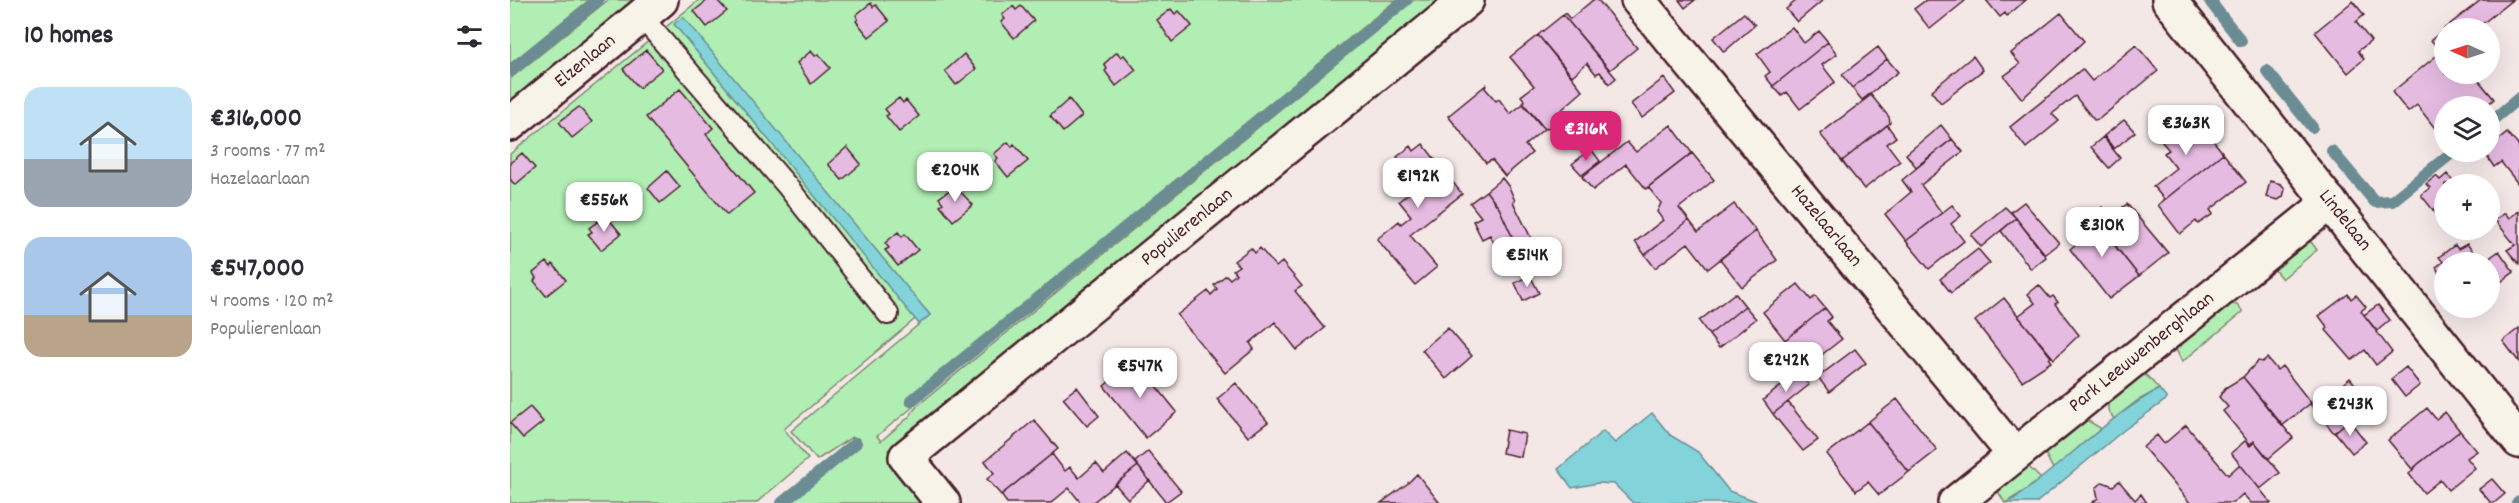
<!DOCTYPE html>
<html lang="en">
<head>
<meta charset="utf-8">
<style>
  :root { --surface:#fff; --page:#f2f2f3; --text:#2b2b33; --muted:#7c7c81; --accent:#db2777 }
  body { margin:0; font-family:Dekko,sans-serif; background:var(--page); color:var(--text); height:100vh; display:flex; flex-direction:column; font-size:22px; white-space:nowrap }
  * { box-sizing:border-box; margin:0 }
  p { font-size:20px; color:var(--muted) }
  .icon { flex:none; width:33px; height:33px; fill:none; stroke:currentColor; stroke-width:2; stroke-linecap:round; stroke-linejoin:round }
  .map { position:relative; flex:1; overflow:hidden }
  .drawer { display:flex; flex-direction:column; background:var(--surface); width:510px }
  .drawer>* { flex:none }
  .needle { width:39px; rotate:273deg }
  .controls { position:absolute; left:1924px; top:18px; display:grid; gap:12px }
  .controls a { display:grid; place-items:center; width:66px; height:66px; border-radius:50%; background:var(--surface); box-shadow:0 6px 24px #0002; font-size:30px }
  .price { position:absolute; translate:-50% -51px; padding:0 14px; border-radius:12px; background:#fff; color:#222; font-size:20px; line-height:39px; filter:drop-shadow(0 2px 3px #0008) }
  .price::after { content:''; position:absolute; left:50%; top:36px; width:18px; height:14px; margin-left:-9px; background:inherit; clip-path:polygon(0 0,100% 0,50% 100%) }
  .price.on { background:var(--accent); color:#fff }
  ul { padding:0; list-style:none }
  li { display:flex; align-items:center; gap:18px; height:150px; padding:0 24px }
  li span { display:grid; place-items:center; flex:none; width:168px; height:120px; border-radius:18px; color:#555 }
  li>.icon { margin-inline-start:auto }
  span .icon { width:72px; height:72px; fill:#fffc; stroke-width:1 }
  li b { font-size:26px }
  h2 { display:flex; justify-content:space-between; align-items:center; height:72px; padding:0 24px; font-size:26px }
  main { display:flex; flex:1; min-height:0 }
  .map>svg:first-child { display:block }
  .green { fill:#b1eeb3; stroke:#7e866f; stroke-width:1.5 }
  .water { fill:#82d4da; stroke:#6c8c94; stroke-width:1.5 }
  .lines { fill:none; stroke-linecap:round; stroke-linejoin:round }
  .stream { stroke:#6c8c94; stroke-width:12 }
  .building { fill:#e6bbe2; stroke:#4a1f2b; stroke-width:1.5 }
  .lane-casing { stroke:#4a1f2b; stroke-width:24 }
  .street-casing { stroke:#4a1f2b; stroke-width:38 }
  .lane { stroke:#f7f3e8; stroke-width:20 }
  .street { stroke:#f7f3e8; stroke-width:33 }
  .labels { text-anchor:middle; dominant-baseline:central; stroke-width:4.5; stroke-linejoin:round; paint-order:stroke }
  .street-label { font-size:20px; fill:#4a1f2b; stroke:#f7f3e8 }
</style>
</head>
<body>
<main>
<section class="drawer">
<h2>10 homes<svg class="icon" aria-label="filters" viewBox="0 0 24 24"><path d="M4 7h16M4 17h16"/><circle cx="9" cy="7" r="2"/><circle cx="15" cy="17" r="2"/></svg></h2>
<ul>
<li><span style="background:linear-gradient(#bfe0f5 60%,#9aa5b1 0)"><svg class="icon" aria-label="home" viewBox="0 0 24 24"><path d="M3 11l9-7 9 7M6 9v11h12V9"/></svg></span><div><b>€316,000</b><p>3 rooms · 77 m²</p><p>Hazelaarlaan</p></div></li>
<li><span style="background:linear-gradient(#a9c7e8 65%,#b9a48a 0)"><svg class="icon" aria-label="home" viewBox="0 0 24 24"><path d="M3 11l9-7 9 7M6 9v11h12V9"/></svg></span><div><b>€547,000</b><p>4 rooms · 120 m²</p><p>Populierenlaan</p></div></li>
</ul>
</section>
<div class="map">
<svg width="2009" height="503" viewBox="0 0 2009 503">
  <rect width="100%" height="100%" fill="#f4e8e7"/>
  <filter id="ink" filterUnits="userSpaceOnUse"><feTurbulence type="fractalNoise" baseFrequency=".0167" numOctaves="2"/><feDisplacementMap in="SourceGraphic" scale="12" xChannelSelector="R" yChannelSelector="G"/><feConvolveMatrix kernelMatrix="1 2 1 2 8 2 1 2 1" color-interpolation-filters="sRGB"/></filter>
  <g filter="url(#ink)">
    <path class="green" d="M0,0H79L0,64Z
      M98,0H127L0,104V79Z
      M189,0H886L397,400L403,407L367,436L371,441L399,417L407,406L904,0H932L378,450L420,503H277L349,444L342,437L307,460L281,431L420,315L416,310L274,429L298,459L246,503H0V154Z
      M1798,238L1807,250L1772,279L1762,267Z
      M1719,303L1727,305L1733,312L1672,362L1665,347Z
      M1630,374L1637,376L1649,389L1627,401L1604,419L1598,410V400Z
      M1575,419L1592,429L1543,469L1535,453Z
      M1517,465L1532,480L1495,503L1487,490Z"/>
    <path class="water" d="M173,17L420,315L409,324L164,24Z
      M1649,389L1657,399L1614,430L1526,503H1498C1550,468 1594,419 1649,389Z
      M1142,413L1160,435L1188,452L1219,491L1251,503H1123L1104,484L1088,483L1062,488L1048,469L1093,431L1105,443Z"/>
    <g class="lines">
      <path class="stream" d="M1699,0L1731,41
        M0,71L88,0
        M1757,71L1802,127
        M1980,122L2009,98
        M1822,151L1865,202L1882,201L1943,152
        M401,401L896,0
        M272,503L346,443
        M2007,503L2009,501"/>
    </g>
    <path class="building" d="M198,0H207L217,11L197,27L184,11Z
      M1083,0H1088L1127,48L1100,70L1053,15L1055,13L1060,19Z
      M1169,0H1185L1175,8Z
      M1287,0H1313L1287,22L1276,9Z
      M1416,0H1454L1455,1L1420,29L1404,9Z
      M1476,0H1516L1497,16L1495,13L1490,17Z
      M1971,0H2002L1967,28H1935Z
      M1843,1L1854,15L1846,22L1861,41L1848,51L1854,59L1838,73L1805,32Z
      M361,3L363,7L366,5L379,21L359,37L346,21L348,19L346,15Z
      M503,6L506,10L511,6L524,21L504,38L491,22L495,19L492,15Z
      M661,9L665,14L669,11L682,26L662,42L647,20Z
      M1234,13L1245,25L1214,52L1203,38Z
      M1551,13L1574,41L1512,99L1494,76L1510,64L1501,53Z
      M1053,15L1106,78L1099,84L1090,72L1086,74L1077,63L1062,76L1028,35Z
      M1282,27L1294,43L1309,31L1318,42L1263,86L1255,76L1260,72L1247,54Z
      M1935,29V74H1967L1965,76L1984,99L1976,106H1935L1934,140L1907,105L1898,112L1882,92L1931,52L1921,40Z
      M1028,35L1073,91L1050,111L1053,115L1037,129L1034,128L1013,103L1015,101L1011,96L1024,86L1000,57Z
      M1318,42L1327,54L1312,65L1325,82L1290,109L1277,92L1272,96L1263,86Z
      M1626,45L1648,71L1589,119L1584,120L1565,96L1542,114L1549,121L1516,148L1500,127L1572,69L1582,81Z
      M1368,47L1377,59L1342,88L1332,75Z
      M136,50L152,69L129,88L113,69Z
      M301,51L305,56L308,54L320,68L301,84L287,63Z
      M607,52L611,57L614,55L626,70L606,86L595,71L597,69L594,64Z
      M454,54L466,69L446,85L435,71Z
      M1463,56L1473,70L1431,103L1421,91Z
      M1377,59L1388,72L1352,100L1342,88Z
      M1154,78L1165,93L1132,118L1121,104Z
      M976,85L975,88L986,101L989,99L1000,114L1013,104L1034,129L1015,145L1022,153L995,176L982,160L976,163L938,116Z
      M170,89L203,128L196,134L244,193L217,215L136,117Z
      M1361,95L1379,117L1380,123L1332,161L1310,134Z
      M389,98L393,103L396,100L409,116L389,132L376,116L379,114L375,109Z
      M559,99L572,116L553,132L540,116Z
      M69,107L82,122L62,138L49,122Z
      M1614,120L1625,132L1604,149L1594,136Z
      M1666,122L1676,124L1682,131L1690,124L1713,153L1648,205L1654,199L1643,186L1666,168L1654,153L1659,150L1652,142L1653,132Z
      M1161,125L1182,153L1136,189L1116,164L1083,190L1072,177L1117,142L1126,152Z
      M1377,125L1386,137L1377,144L1390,161L1354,189L1332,161Z
      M1431,125L1442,139L1406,167L1396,154Z
      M1997,133L2009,146V185L1991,162L1984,167L1974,152H1980V147Z
      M1593,137L1610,158L1599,168L1581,147Z
      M1442,139L1453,152L1411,185L1432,213L1396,241L1375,214L1401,192L1392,180Z
      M498,142L502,147L504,144L518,161L498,177L485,161L488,158L484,154Z
      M913,144L952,194L900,235L927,267L905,285L867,239L889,221L891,224L901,216L889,201L900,192L881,169L890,162L887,157L901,146L904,151Z
      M337,147L351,164L332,180L318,164Z
      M1081,149L1090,161L1072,175L1062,164Z
      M12,153L25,168L5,185L0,179V163Z
      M1182,153L1204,180L1169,208L1179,220L1135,255L1125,242L1153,220L1147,212L1151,203L1138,187Z
      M1713,153L1736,182L1700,210L1703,214L1688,224L1686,221L1670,234L1648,205Z
      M157,171L170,187L150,203L138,188Z
      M1937,174L1945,184H1935V200L1923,210L1911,195L1920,188L1916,184L1926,176L1930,180Z
      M992,178L999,187L1005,201L1003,202L1022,240L1007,247L989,208L976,191Z
      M1760,181L1771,184L1775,189L1773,197L1768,200L1756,197Z
      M445,186L463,205L443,221L430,205L433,203L429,198Z
      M976,191L989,208L1007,247L990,255L980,235L972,239L963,221L971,217L960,203Z
      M1935,200V225L1923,210Z
      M1514,202L1549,243L1535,254L1501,212Z
      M1224,204L1246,231L1198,269L1178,243L1145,268L1135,255L1179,220L1188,232Z
      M1617,204L1658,253L1629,276L1582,216L1592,207L1600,217Z
      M1442,205L1451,216L1441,224L1454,241L1419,269L1396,241Z
      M1495,207L1506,218L1471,247L1461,235Z
      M1577,211L1629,276L1599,299L1560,249L1575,237L1564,223Z
      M2009,211V264L1997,250L2005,245L1985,220L1995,213L1999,218Z
      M98,218L111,234L91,250L78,234L82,232L79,228L90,220L92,223Z
      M1506,218L1536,257L1521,269L1491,231Z
      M1246,231L1267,260L1232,287L1210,259Z
      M388,232L392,237L395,234L408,250L388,266L375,250L379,248L375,243Z
      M1957,244L1971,262H1935V283L1933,282L1926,267L1933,262L1929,257L1945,245L1948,249Z
      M741,248L745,253L750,248L766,267L772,262L792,286L785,291L815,328L787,350L765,322L740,343L744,349L715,373L667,315L698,291L701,295L707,289L704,285L716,275L720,279L726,274L723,270L729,266L724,261Z
      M1468,249L1480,263L1441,293L1430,279Z
      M1989,251L2004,272L1980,290V262H1974Z
      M37,262L41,267L43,264L56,280L36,296L24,281L26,278L23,273Z
      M1020,275L1029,293L1013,301L1005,283Z
      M1288,284L1301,300L1305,296L1315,308L1275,340L1253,312Z
      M1529,285L1540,298L1543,296L1548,302L1545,304L1569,335L1544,359L1508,316L1525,303L1518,294Z
      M1225,293L1235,306L1199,335L1189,321Z
      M1838,294L1841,299L1846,295L1856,307L1851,311L1882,352L1866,365L1855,350L1842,360L1816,330L1818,328L1809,316Z
      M1494,298L1541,357L1539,359L1541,362L1512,381L1465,321Z
      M1868,305L1880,320L1867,331L1854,315Z
      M1235,306L1246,319L1209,348L1199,335Z
      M1315,308L1322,317L1317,321L1332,339L1296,367L1275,340Z
      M1959,308H1976L1965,316Z
      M938,328L962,356L936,379L912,350Z
      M2009,328V362L1993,341Z
      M1345,349L1356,363L1319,392L1308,377Z
      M1757,358L1767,370L1772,366L1801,403L1772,426L1733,377L1748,361L1752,362Z
      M625,360L667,412L636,438L594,386Z
      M1896,367L1910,385L1895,397L1881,379Z
      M1289,372L1299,385L1263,414L1253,400Z
      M1733,377L1783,438L1758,459L1744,441L1740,444L1713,411L1718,407L1709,397L1715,388Z
      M1840,378L1855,397L1834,414L1819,395Z
      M726,383L758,422L738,437L707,399Z
      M567,387L589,416L577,426L553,398Z
      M1816,392L1839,420L1824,433L1800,404Z
      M1387,399L1427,450L1399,472L1358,422Z
      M1278,402L1308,440L1293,451L1263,414Z
      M20,407L33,422L13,438L0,423Z
      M1917,408L1926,419L1935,412L1950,431L1902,469L1878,440Z
      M524,420L548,449L491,495L477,479L484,473L475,461Z
      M1839,420L1856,442L1842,453L1825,432Z
      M1358,422L1399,472L1369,495L1358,482L1346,491L1317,454Z
      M1676,425L1718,475L1730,464L1761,503H1741L1733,494L1723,503H1680L1633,447L1647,435L1654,444Z
      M996,430L1015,434L1011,457L992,453Z
      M1950,431L1967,451L1957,458L1965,468L1938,490L1930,480L1914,493L1899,474L1908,464Z
      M1735,441L1740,446L1745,442L1770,473L1750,489L1721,453Z
      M638,451L671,491L656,502L625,462Z
      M617,453L628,466L582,503H571L559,488L541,503H497L491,495L542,454L555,471L560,467L569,478L586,463L594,473Z
      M628,466L639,481L618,499L605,484Z
      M907,474L929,502L871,503L897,484Z
      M1982,479L1995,494L1984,503H1981L1969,489Z
      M1609,481L1625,500L1631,494L1637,503H1582L1588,498L1586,488L1593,482L1603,486Z"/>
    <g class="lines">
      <defs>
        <path id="lane" d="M131,16L278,187L378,314"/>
        <g id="street">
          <path id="s1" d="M1128,0L1504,454"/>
          <path id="s2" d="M1659,0L2009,441"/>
          <path id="s3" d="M0,124L151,0"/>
          <path id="s4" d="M433,503L396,457L957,0"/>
          <path id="s5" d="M1445,503L1820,202"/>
        </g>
      </defs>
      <use href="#lane" class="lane-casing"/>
      <use href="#street" class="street-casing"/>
      <use href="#lane" class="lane"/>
      <use href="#street" class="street"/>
    </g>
  </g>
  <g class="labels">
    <g class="street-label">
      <text stroke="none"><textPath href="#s3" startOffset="98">Elzenlaan</textPath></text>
      <text stroke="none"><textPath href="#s2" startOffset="282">Lindelaan</textPath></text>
      <text stroke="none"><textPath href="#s1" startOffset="294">Hazelaarlaan</textPath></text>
      <text stroke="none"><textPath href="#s4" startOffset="422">Populierenlaan</textPath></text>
      <text stroke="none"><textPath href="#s5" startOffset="240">Park Leeuwenberghlaan</textPath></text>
    </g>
  </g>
</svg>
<div class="controls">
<a><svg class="needle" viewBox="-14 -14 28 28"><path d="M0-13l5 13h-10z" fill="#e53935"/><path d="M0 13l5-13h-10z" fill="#7c7c81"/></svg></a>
<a><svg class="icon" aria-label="layers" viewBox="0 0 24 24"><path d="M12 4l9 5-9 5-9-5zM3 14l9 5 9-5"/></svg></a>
<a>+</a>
<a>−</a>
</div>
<b class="price" style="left:1676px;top:156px">€363K</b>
<b class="price on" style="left:1076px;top:162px">€316K</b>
<b class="price" style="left:445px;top:203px">€204K</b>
<b class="price" style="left:908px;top:209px">€192K</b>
<b class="price" style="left:94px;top:233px">€556K</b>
<b class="price" style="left:1592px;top:258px">€310K</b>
<b class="price" style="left:1017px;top:288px">€514K</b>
<b class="price" style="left:1276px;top:393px">€242K</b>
<b class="price" style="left:630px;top:399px">€547K</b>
<b class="price" style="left:1840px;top:437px">€243K</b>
</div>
</main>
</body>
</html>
